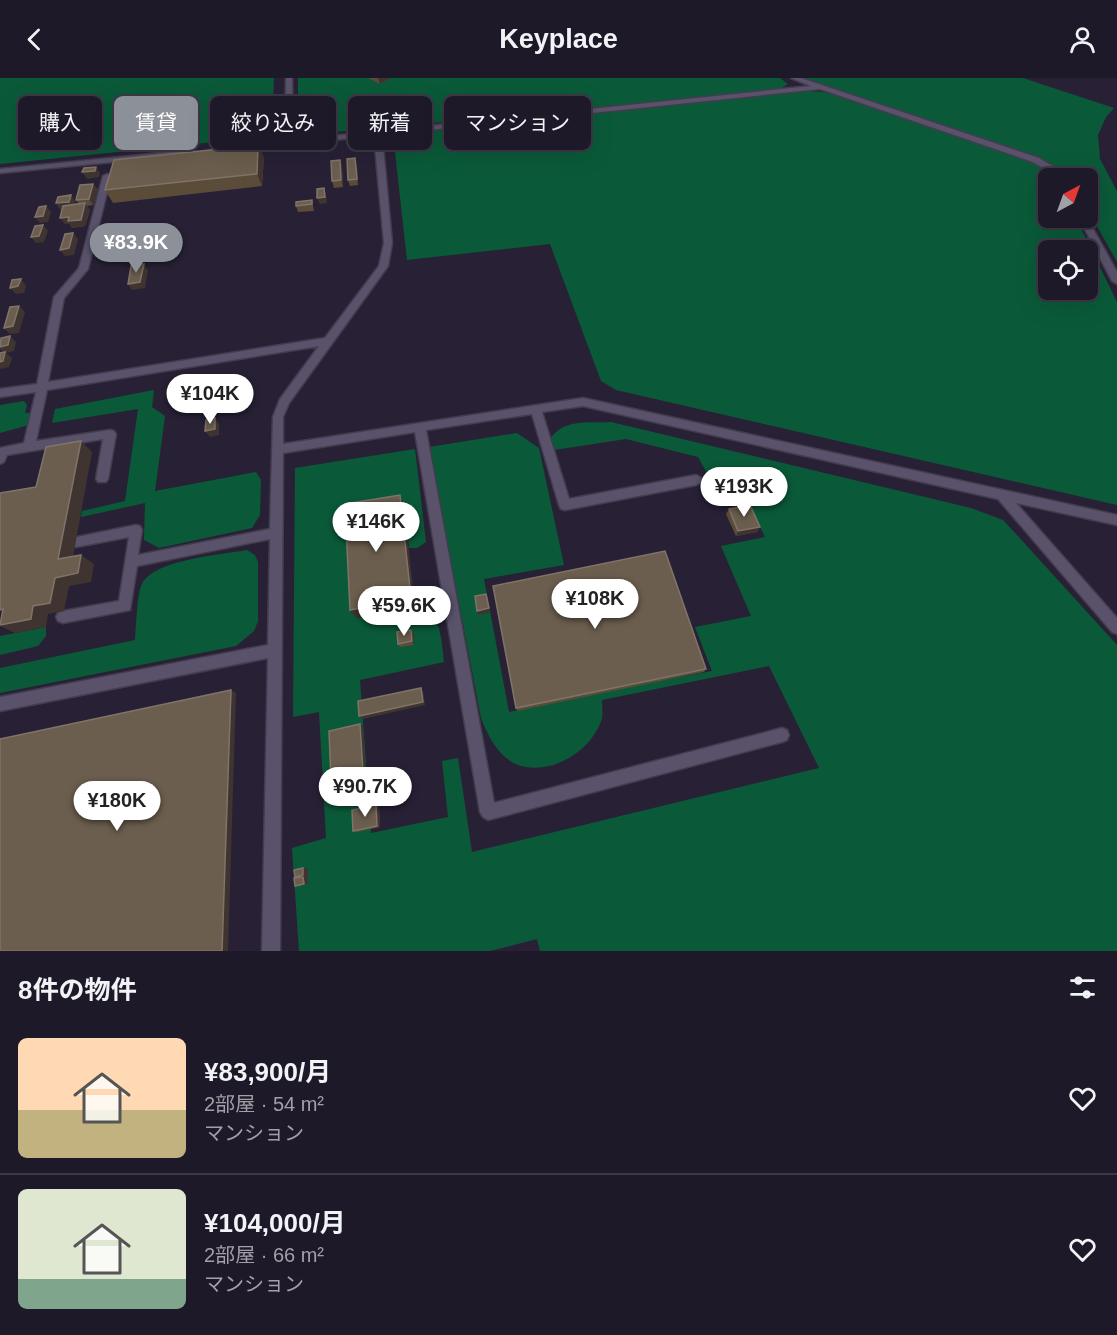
<!DOCTYPE html>
<html lang="ja">
<head>
<meta charset="utf-8">
<style>
  :root { --surface:#1e1928; --page:#2b2634; --text:#f1f3f6; --muted:#a1a0a8; --line:#3c3845; --accent:#8c9099 }
  body { margin:0; font-family:Arial,"Noto Sans JP",sans-serif; background:var(--page); color:var(--text); height:100vh; display:flex; flex-direction:column; font-size:22px; white-space:nowrap }
  * { box-sizing:border-box; margin:0 }
  p { font-size:20px; color:var(--muted) }
  .icon { flex:none; width:33px; height:33px; fill:none; stroke:currentColor; stroke-width:2; stroke-linecap:round; stroke-linejoin:round }
  .map { position:relative; height:873px; overflow:hidden }
  .sheet { display:flex; flex-direction:column; background:var(--surface); flex:1 }
  .sheet>* { flex:none }
  .top-card { position:absolute; left:18px; top:18px; width:600px; height:54px; display:flex; gap:12px }
  .needle { width:39px; rotate:41deg }
  .fabs { position:absolute; left:1038px; top:90px; display:grid; gap:12px }
  .fabs a { display:grid; place-items:center; width:60px; height:60px; border-radius:9px; background:var(--surface); box-shadow:0 6px 24px #0002,0 0 0 2px var(--line); font-size:30px }
  .price { position:absolute; translate:-50% -51px; padding:0 14px; border-radius:21px; background:#fff; color:#222; font-size:20px; line-height:39px; filter:drop-shadow(0 2px 3px #0008) }
  .price::after { content:''; position:absolute; left:50%; top:36px; width:18px; height:14px; margin-left:-9px; background:inherit; clip-path:polygon(0 0,100% 0,50% 100%) }
  .price.current { background:var(--accent); color:#fff }
  ul { padding:0; list-style:none }
  li { display:flex; align-items:center; gap:18px; height:150px; padding:0 18px }
  li+li { border-top:2px solid var(--line) }
  li span { display:grid; place-items:center; flex:none; width:168px; height:120px; border-radius:9px; color:#555 }
  li>.icon { margin-inline-start:auto }
  span .icon { width:72px; height:72px; fill:#fffc; stroke-width:1 }
  li b { font-size:26px }
  h2 { display:flex; justify-content:space-between; align-items:center; height:72px; padding:0 18px; font-size:26px }
  .pill { padding:0 21px; border-radius:9px; background:var(--surface); box-shadow:0 6px 24px #0002,0 0 0 2px var(--line); font-size:21px; line-height:54px }
  .pill.current { background:var(--accent); color:#fff }
  header { display:flex; justify-content:space-between; align-items:center; height:78px; padding:0 18px; background:var(--surface); font-size:27px; font-weight:800 }
  .map>svg:first-child { display:block }
  .green { fill:#0a5a39; fill-rule:evenodd }
  .lines { fill:none; stroke-linecap:round; stroke-linejoin:round }
  .service-casing { stroke:#433c4e; stroke-width:3 }
  .service { fill:#59526a; fill-rule:evenodd }
  .wall { fill:#5a4c39 }
  .shaded-wall { fill:#3f342f }
  .building { fill:#6b5e4e; stroke:#807469; stroke-width:1.5 }
</style>
</head>
<body>
<header><svg class="icon" aria-label="back" viewBox="0 0 24 24"><path d="M15 5l-7 7 7 7"/></svg>Keyplace<svg class="icon" aria-label="person" viewBox="0 0 24 24"><circle cx="12" cy="8" r="4"/><path d="M4 21q1-7 8-7t8 7"/></svg></header>
<div class="map">
<svg width="1117" height="873" viewBox="0 0 1117 873">
  <rect width="100%" height="100%" fill="#282136"/>
  <path class="green" d="M0,0H274L272,50L258,58L244,61L0,86Z
    M298,0H780L788,6L777,13L314,56L298,46Z
    M801,0H1023L1114,30L1106,39L1098,57L1100,81L1117,113V184L1088,132V100H1069L1063,93L1031,77Z
    M806,13L823,14L839,18L1035,84L1055,100H1048V140H1076L1117,224V427L616,312L601,303L550,166L407,182L393,56ZM1048,172H1088V212H1048Z
    M154,312L152,329L165,338L155,413L256,394L261,402L260,437L252,450L159,470L144,462L145,425L81,439L82,433L125,423L138,331L52,345L55,331Z
    M24,323L27,327L25,335H30L29,347L0,355V327Z
    M611,344L971,430L1003,442L1016,456L1117,567V873H540L537,861L490,873H299L292,770L326,760L319,634L293,639L295,390L415,371L426,464L417,470H409L404,427L356,540C375,536 421,520 433,538C442,550 442,570 444,584L360,602L371,755L448,739L442,683L458,680L472,774L819,690L769,588L602,622C602,628 603,635 602,640C593,671 557,694 526,689C502,686 488,659 481,640L429,369L517,355L539,370L564,487L484,501L509,634L590,616L712,593L695,549L751,538L721,468L765,459L748,424L725,427L698,379L626,361L554,372L550,361C564,340 589,345 611,344Z
    M247,472L255,477L258,484V543L254,553L236,568L0,615V590L135,562C136,550 137,515 142,506C155,481 221,477 247,472Z
    M46,549V558L38,568L0,577V558Z"/>
  <g class="lines">
    <defs>
      <path id="service" d="M286,0H292L293,62L811,8L791,0H801L1039,80L1059,92L1065,100H1057L1053,96L1033,84L820,11L382,57L392,165L388,188L289,325L283,339V366L583,320L1117,437V447L1016,425L1117,540V556L1112,554L998,421L583,328L542,334L569,421L696,397L700,399L702,402L700,405L696,407L565,432L561,431L559,427L532,336L426,352L494,725L782,650L787,652L789,657L787,662L782,664L488,742L483,739L480,734L415,354L283,375L280,873H262L268,580L0,633V619L268,567L270,461L137,488L130,532L63,545L58,543L56,539L58,535L63,533L119,523L129,459L76,469L72,468L70,464L72,460L136,447L140,448L142,452L138,477L270,451L273,339L280,321L319,268L47,312L36,363L110,352L114,353L116,356L108,401L106,404H98L96,401L103,361L7,377L4,384L0,386V370L24,365L36,314L0,319V311L37,306L54,219L79,190L103,98L107,96L111,98L88,191L64,220L48,304L325,260L379,188L384,165L374,58L240,71L239,69L243,67L285,62Z
        M181,73H184V77L0,95V91Z
        M1079,140H1087L1117,194V206L1112,203Z"/>
    </defs>
    <use href="#service" class="service-casing"/>
    <use href="#service" class="service"/>
  </g>
  <path class="wall" d="M368,0H391L380,6Z
    M264,79L262,108L113,125L105,112Z
    M340,82L342,88L343,109L334,110L332,103Z
    M357,87L358,107L350,108L348,102Z
    M93,106L98,112L93,127L87,128L90,132L85,148L72,150L70,146H65L62,131L61,132L56,125L75,124L74,127L79,126L76,122Z
    M312,122L314,133L298,134L296,128Z
    M729,431L760,449L757,454L736,458L726,436Z
    M493,508L706,591L704,594L517,633Z
    M411,552L414,556V567L400,569L398,566Z
    M376,727L379,729L380,749L357,754L353,753Z"/>
  <path class="shaded-wall" d="M378,0H391L380,6Z
    M270,33L273,39L272,47L256,49L254,43Z
    M258,67L264,79L262,108L257,96Z
    M355,80L357,87L358,107L357,101Z
    M340,82L342,88L343,109L341,102Z
    M96,89L100,95L99,99L87,101L82,94Z
    M93,106L98,112L93,127L89,121Z
    M324,110L326,116L327,125L320,126L317,120Z
    M71,117L75,124L73,130L61,132L56,125Z
    M85,125L90,132L85,148L72,150L70,146H65L60,140Z
    M46,128L51,134L48,144L40,145L35,139Z
    M43,147L48,153L44,164L36,165L31,159Z
    M73,155L78,161L74,177L65,178L60,172Z
    M144,186L148,192L145,210L132,212L128,206Z
    M21,201L26,208L24,215L16,216L10,210Z
    M19,228L25,234L19,255L10,256L4,250Z
    M10,258L16,264L14,273L6,275L12,280L9,289L0,291V284L4,275L0,271V269Z
    M215,340L219,346V357L210,359L205,353Z
    M81,363L92,374L71,490L58,481Z
    M400,417L404,427L415,529L356,540L350,532Z
    M760,449L757,454L736,458L738,453Z
    M81,477L94,486L91,504L69,508L64,533L48,536L46,549L15,555L0,548L33,528L55,500Z
    M487,521L490,534L478,537L477,533Z
    M411,552L414,556V567L412,563Z
    M421,610L423,613L425,627L363,641L359,638Z
    M231,612L236,615L228,873H222Z
    M360,646L363,648L366,696L335,704L331,702Z
    M376,727L379,729L380,749L377,748Z
    M303,790H308V798L299,800L295,799Z
    M303,799H308V806L299,808H295Z"/>
  <path class="building" d="M270,33V41L254,43L255,34Z
    M258,67L257,96L105,112L114,82Z
    M355,80L357,101L348,102L347,81Z
    M340,82L341,102L332,103L331,83Z
    M96,89L95,93L82,94L84,90Z
    M93,106L89,121L76,122L80,107Z
    M324,110L325,119L317,120V111Z
    M71,117L69,124L56,125L58,119Z
    M312,122V126L296,128V124Z
    M85,125L81,142L68,143L69,139L60,140L63,128Z
    M46,128L43,138L35,139L39,129Z
    M43,147L39,158L31,159L35,148Z
    M73,155L69,170L60,172L65,156Z
    M144,186L140,204L128,206L131,188Z
    M21,201L18,208L10,210L12,202Z
    M19,228L13,248L4,250L10,229Z
    M10,258L8,267L0,269L1,260Z
    M5,274L3,283L0,284V275Z
    M215,340V351L205,353L206,342Z
    M81,363L58,481L81,477L78,495L55,500L50,525L33,528L31,541L0,547L3,531L0,532V415L36,409L46,369Z
    M400,417L411,520L350,532L345,426Z
    M750,427L760,449L738,453L729,431Z
    M665,473L706,591L516,630L493,508Z
    M486,516L489,530L477,533L475,518Z
    M411,552L412,563L398,566L397,554Z
    M421,610L423,624L359,638L358,623Z
    M231,612L222,873H0V661Z
    M360,646L363,694L331,702L329,653Z
    M376,727L377,748L353,753L352,732Z
    M303,790V797L295,799L294,792Z
    M303,799L304,806L295,808L294,800Z"/>
</svg>
<div class="fabs">
<a><svg class="needle" viewBox="-14 -14 28 28"><path d="M0-13l5 13h-10z" fill="#e53935"/><path d="M0 13l5-13h-10z" fill="#a1a0a8"/></svg></a>
<a><svg class="icon" aria-label="locate" viewBox="0 0 24 24"><circle cx="12" cy="12" r="6"/><path d="M12 2v4M12 18v4M2 12h4M18 12h4"/></svg></a>
</div>
<b class="price current" style="left:136px;top:196px">¥83.9K</b>
<b class="price" style="left:210px;top:347px">¥104K</b>
<b class="price" style="left:744px;top:440px">¥193K</b>
<b class="price" style="left:376px;top:475px">¥146K</b>
<b class="price" style="left:595px;top:552px">¥108K</b>
<b class="price" style="left:404px;top:559px">¥59.6K</b>
<b class="price" style="left:365px;top:740px">¥90.7K</b>
<b class="price" style="left:117px;top:754px">¥180K</b>
<div class="top-card">
<a class="pill">購入</a>
<a class="pill current">賃貸</a>
<a class="pill">絞り込み</a>
<a class="pill">新着</a>
<a class="pill">マンション</a>
</div>
</div>
<section class="sheet">
<h2>8件の物件<svg class="icon" aria-label="filters" viewBox="0 0 24 24"><path d="M4 7h16M4 17h16"/><circle cx="9" cy="7" r="2"/><circle cx="15" cy="17" r="2"/></svg></h2>
<ul>
<li><span style="background:linear-gradient(#ffd9b3 60%,#c2b280 0)"><svg class="icon" aria-label="home" viewBox="0 0 24 24"><path d="M3 11l9-7 9 7M6 9v11h12V9"/></svg></span><div><b>¥83,900/月</b><p>2部屋 · 54 m²</p><p>マンション</p></div><svg class="icon" aria-label="heart" viewBox="0 0 24 24"><path d="M12 20l-8-8c-3-5 5-10 8-4 3-6 11-1 8 4z"/></svg></li>
<li><span style="background:linear-gradient(#dfe7d0 75%,#7fa58c 0)"><svg class="icon" aria-label="home" viewBox="0 0 24 24"><path d="M3 11l9-7 9 7M6 9v11h12V9"/></svg></span><div><b>¥104,000/月</b><p>2部屋 · 66 m²</p><p>マンション</p></div><svg class="icon" aria-label="heart" viewBox="0 0 24 24"><path d="M12 20l-8-8c-3-5 5-10 8-4 3-6 11-1 8 4z"/></svg></li>
</ul>
</section>
</body>
</html>
